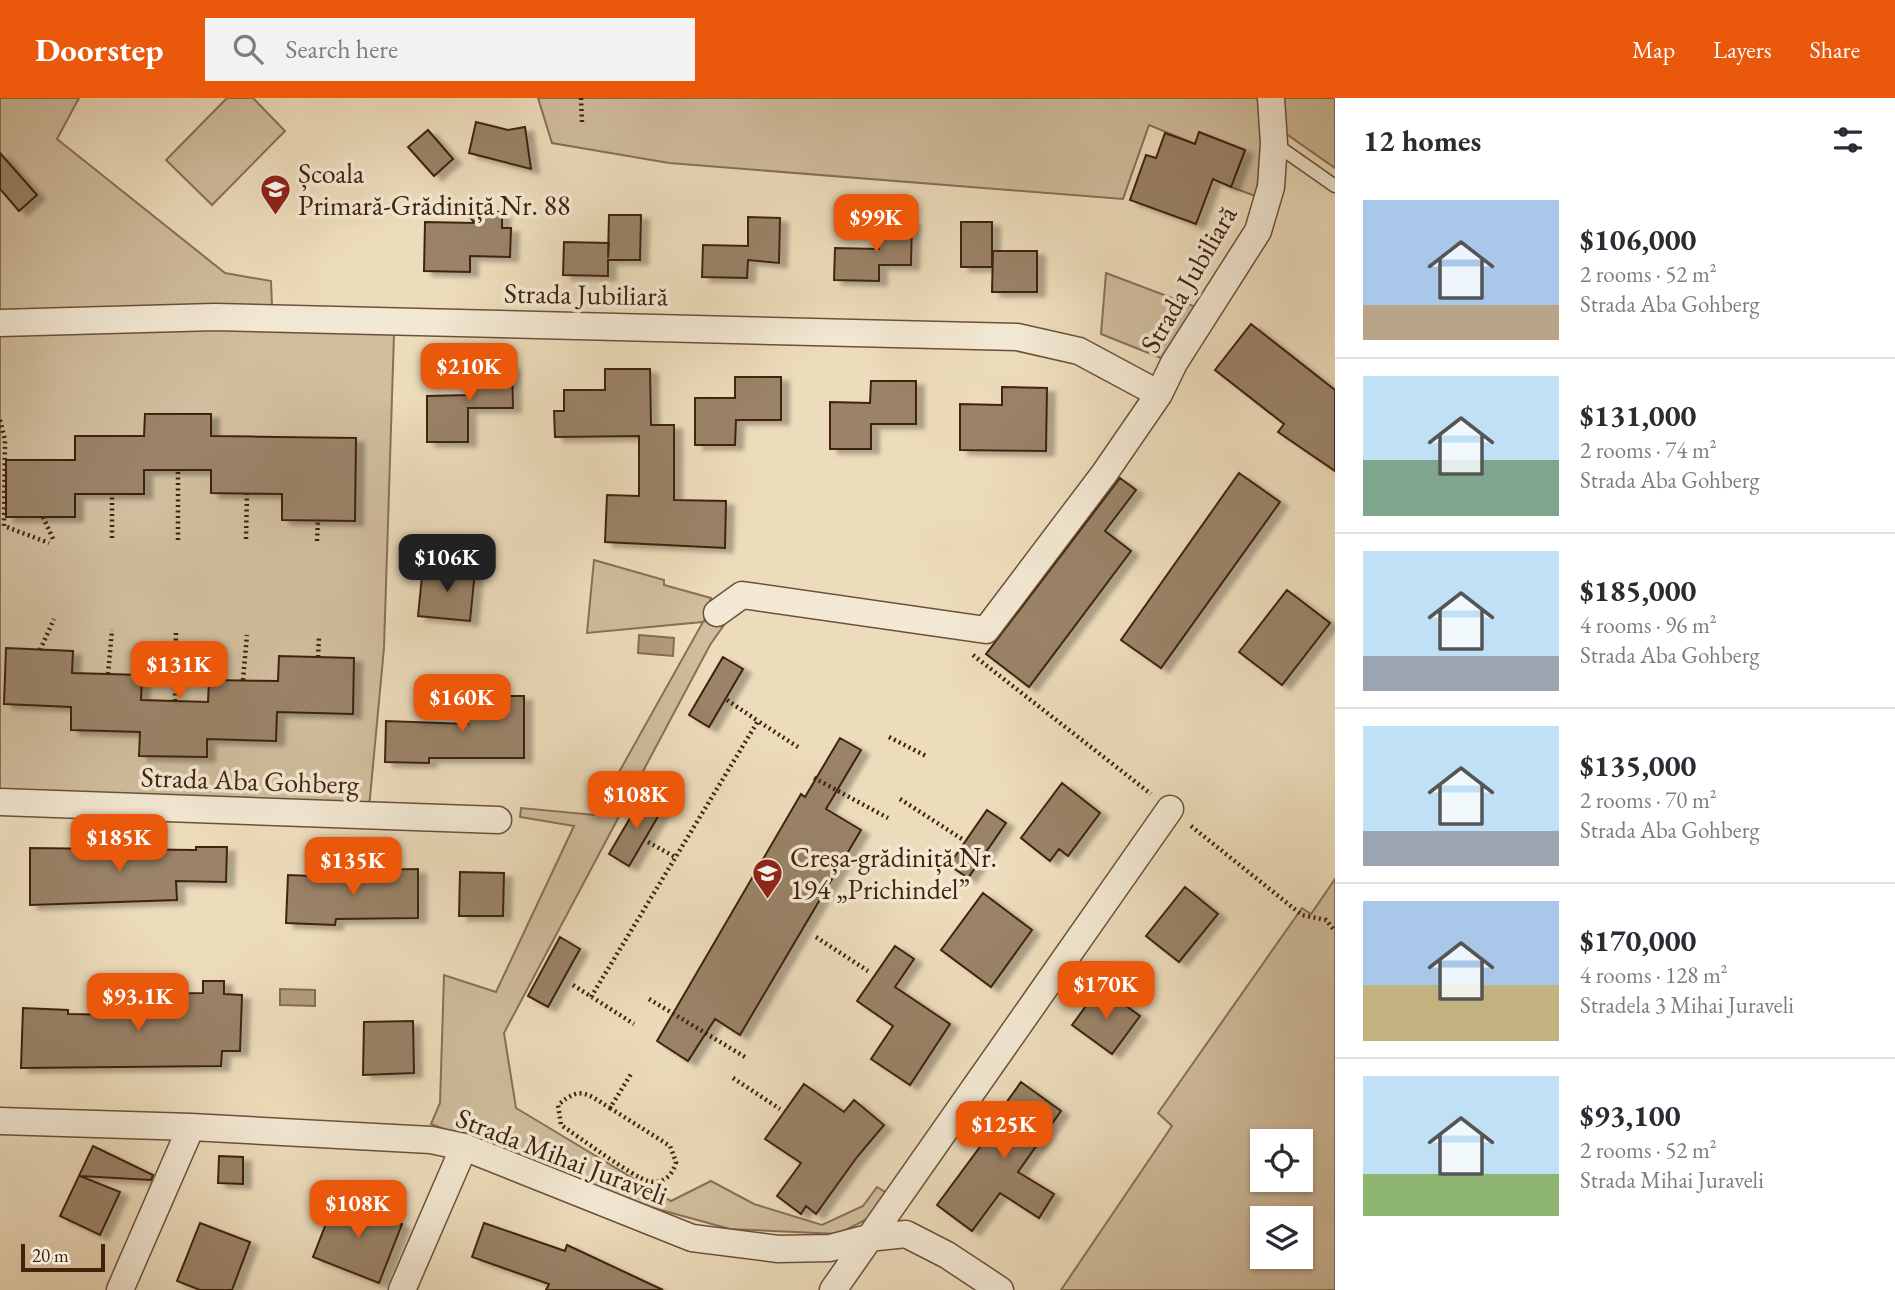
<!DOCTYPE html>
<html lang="en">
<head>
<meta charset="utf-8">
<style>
  :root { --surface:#fff; --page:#f2f2f3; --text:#2b2b33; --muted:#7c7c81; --line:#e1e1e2; --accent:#ea580c }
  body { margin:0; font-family:"EB Garamond",serif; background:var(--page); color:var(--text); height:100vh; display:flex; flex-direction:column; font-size:26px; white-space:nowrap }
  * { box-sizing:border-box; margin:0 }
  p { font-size:23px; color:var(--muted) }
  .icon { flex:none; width:38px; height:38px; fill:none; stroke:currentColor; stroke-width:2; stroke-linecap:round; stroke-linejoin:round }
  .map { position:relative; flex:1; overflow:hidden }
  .drawer { display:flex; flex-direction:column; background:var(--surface); width:560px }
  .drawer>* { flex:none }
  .tools { position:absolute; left:1250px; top:1031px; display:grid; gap:14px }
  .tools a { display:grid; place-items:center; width:63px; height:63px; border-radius:0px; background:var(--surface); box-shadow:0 2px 5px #0004; font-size:35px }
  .scale { position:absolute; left:21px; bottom:18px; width:84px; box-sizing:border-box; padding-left:7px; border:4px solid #41230d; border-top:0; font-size:19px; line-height:24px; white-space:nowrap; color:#41230d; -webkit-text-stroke:5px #f3e8d3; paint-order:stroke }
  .price { position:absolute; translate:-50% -60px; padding:0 16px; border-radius:14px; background:var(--accent); color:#fff; font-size:23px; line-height:46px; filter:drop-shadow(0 2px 4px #0008) }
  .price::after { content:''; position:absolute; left:50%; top:42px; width:21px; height:16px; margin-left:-10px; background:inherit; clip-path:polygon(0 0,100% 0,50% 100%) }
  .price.on { background:#222; color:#fff }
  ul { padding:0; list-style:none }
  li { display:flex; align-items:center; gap:21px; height:175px; padding:0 28px }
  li+li { border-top:2px solid var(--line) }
  li span { display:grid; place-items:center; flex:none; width:196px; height:140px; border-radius:0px; color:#555 }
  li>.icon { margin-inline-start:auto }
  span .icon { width:84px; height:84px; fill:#fffc; stroke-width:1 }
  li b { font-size:30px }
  h2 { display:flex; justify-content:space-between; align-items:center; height:84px; padding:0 28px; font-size:30px }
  header { display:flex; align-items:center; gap:42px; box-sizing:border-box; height:98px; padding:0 35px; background:var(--accent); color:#fff }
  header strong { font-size:33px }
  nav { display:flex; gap:38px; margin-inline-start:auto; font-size:24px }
  .search { width:490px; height:63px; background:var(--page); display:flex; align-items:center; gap:18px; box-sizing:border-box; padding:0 24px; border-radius:0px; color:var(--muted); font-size:26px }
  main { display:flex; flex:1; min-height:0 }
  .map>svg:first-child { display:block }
  .green { fill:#d0bd9d; stroke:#887055; stroke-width:2; fill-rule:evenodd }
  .water { fill:#b39d80; stroke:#856c52; stroke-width:2 }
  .building { fill:#9a8367; stroke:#41230d; stroke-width:2; filter:url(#shadow) }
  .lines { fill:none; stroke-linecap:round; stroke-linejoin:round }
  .lane-casing { stroke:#6c5138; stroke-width:15 }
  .street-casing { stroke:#6c5138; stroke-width:29 }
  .path { stroke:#41230d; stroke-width:4.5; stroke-dasharray:2 3.5; stroke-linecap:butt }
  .lane { stroke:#f3e8d3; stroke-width:12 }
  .street { stroke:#f3e8d3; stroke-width:26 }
  .labels { text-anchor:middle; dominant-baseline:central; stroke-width:7; stroke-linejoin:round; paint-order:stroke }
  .poi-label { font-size:28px; fill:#41230d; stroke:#f3e8d3; text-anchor:start }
  .street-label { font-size:28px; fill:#41230d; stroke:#f3e8d3 }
</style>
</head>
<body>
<header>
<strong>Doorstep</strong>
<div class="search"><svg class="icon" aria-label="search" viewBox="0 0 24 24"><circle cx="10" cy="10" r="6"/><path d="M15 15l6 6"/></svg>Search here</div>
<nav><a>Map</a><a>Layers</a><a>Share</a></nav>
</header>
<main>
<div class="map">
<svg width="1335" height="1192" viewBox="0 0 1335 1192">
  <defs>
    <filter id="shadow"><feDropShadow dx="8" dy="4.5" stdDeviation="2" flood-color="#0004"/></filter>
  </defs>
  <rect width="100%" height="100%" fill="#eddcbb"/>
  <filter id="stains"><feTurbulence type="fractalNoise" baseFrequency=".00286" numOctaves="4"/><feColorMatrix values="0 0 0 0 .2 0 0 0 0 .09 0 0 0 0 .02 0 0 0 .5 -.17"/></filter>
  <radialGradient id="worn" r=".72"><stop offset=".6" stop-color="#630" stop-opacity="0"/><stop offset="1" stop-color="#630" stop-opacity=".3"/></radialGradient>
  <path class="green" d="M0,0H79L57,41L225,175L271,183L272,208L0,217Z
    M227,0H253L285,33L212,107L166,62Z
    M538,0H1259L1265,53L1255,98L1231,89L1245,52L1200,35L1195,46L1149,27L1123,101L669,65L552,45Z
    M1281,0H1335V70L1282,33Z
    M1106,175L1196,209L1166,262L1101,236Z
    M248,230L394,236L384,550L369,710L0,694V238Z
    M594,462L664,482V487L711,500L704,523L724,527L710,547L504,935L516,1010L671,1103L711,1083L754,1106L822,1127L863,1108L877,1089L887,1095L871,1119L838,1136L730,1131L650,1109L431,1026L440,1005L444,877L496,894L574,728L520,719L521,710L595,717L703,524L587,535Z
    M1335,781V1192H1061L1172,1028L1158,1015L1302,810L1311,816ZM1262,1043H1300V1082H1262ZM1262,1120H1300V1158H1262Z"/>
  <path class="water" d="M639,537L674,540L673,558L638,555Z
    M280,891L315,892V908L280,907Z"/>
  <path class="building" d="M476,24L508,32L525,29L531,71L469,55Z
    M428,32L453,61L434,78L408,49Z
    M1199,34L1245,52L1231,89L1213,81L1196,126L1130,102L1146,57L1156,60L1165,35L1195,46Z
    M0,55L37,97L19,113L0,91Z
    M464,113L502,114V130H511L510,159L470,158V174L424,173L425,124L475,125Z
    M609,117H641L640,162H608V178L563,177L564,144L609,145L608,160Z
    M748,119L780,120L779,165L748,162L747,180L702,179L703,147L748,148Z
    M880,122L912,123L911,167H879V183L834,182L835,150L879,151Z
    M961,124H992V169H961Z
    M993,153H1037V194H992Z
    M1251,226L1335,292V373L1278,334L1284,326L1215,272Z
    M468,267H512L513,310H468V344H427V298L468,297Z
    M605,271H650L651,327H674V402L726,403L725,450L605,444L607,397L639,398V338L555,339L554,313H564V292H605Z
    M735,279H781V322H736L735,347H695V300H735Z
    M871,283H916V326H871V351H830V304L870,305Z
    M1002,289L1047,290L1046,353L960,352V306L1002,307Z
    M145,316H211V338L356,340L355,423L282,422V396L211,395V372H144V396H75V419H6V362H75V338H144Z
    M1239,375L1280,404L1161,570L1121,542Z
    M1120,380L1136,392L1105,433L1131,453L1029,589L986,556Z
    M423,468L475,473L470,523L418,518Z
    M1287,492L1330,525L1282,587L1239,554Z
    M6,550L73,553L72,575L142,577L141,602L208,604L209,582L278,583L279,558L354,560L353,616L277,614L276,643L207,641V659L139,658L140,634L71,632V609L4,606Z
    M723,559L743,571L709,629L689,617Z
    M468,598H524V660H429V665L385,664L386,623L468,626Z
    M840,640L861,652L826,711L861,732L740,937L715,921L688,963L657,943L801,696L805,699Z
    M1062,685L1100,715L1068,758L1059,751L1050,763L1021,740Z
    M643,698L663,710L629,768L609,756Z
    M987,712L1006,725L968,780L949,767Z
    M196,749H227L226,784L176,783L177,802L30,807V750L196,752Z
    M418,771V820L336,821L335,827L286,825L288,777L363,780V772Z
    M460,774L504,775L503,818H459Z
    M1185,789L1218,816L1179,864L1146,838Z
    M983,795L1032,832L991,889L941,852Z
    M560,839L580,851L548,909L528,898Z
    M895,848L914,861L895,889L950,926L910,987L871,961L893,928L857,903Z
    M203,883H224V896L242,897L240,953H222L221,968L21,970L23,910L68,912V916L128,917V896L203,895Z
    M1100,889L1140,918L1112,956L1072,927Z
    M413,923L414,975L363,977L364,924Z
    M1021,984L1061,1013L1018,1074L1054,1096L1039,1120L1000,1095L972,1133L937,1107L985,1042L981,1040Z
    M804,986L844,1014L854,1002L884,1027L857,1059L816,1116L806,1108L801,1116L777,1098L801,1065L765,1041Z
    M93,1048L153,1077L151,1082L80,1078L120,1094L100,1137L60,1118Z
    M219,1058L243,1059V1086L218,1085Z
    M336,1100L402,1126L379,1185L313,1159Z
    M200,1125L250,1144L232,1192H200L177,1183Z
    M484,1125L565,1153L567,1147L663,1192H546L549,1186L472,1159Z"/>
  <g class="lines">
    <defs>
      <path id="lane" d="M1275,46L1335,88"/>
      <path id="street" d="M0,225L215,219L1017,239L1079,253L1159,296
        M717,515L742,497L986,532L1104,376L1159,296L1174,265L1258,133L1271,89L1274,45L1271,0
        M0,704L498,722
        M0,1023L191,1029L431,1042L464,1049L692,1140L778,1151L830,1150L868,1140L906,1136L947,1157L1000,1192
        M120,1192L191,1029
        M402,1192L464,1049
        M833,1192L1170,711"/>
    </defs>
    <use href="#lane" class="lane-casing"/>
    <use href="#street" class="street-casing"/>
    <path class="path" d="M581,0L582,25
      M0,322L5,342L4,428L49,445
      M43,419L53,441
      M112,440V396
      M246,441L247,396
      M178,442V372
      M317,443L318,422
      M40,552L54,521
      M973,557L1151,696
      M318,559L319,539
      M108,576L112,532
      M243,582L247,537
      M727,602L758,623
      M175,603L176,534
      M889,639L926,658
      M814,680L888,720
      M900,701L962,741
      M1191,728L1302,817L1326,822L1335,833
      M648,744L675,759
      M816,839L868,873
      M573,887L634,926
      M591,899L758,623L798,649
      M649,901L745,959
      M733,980L780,1011
      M610,1010L670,1048L676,1064C673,1077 663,1087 648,1083C633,1079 579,1039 561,1027L558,1007C581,987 587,996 610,1010L631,976"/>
    <use href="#lane" class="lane"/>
    <use href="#street" class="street"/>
  </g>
  <defs>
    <symbol id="school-pin" viewBox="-11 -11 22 30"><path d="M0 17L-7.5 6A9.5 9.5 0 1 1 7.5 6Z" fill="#8f2418" stroke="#f3e8d3"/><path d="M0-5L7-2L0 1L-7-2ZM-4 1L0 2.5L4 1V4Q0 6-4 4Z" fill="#fff"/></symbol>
  </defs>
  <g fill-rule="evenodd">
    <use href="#school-pin" x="258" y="74" width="35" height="47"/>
    <use href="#school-pin" x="750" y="758" width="35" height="47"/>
  </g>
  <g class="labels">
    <g class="poi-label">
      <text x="298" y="75">Școala<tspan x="298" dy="32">Primară-Grădiniță Nr. 88</tspan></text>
      <text x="790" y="759">Creșa-grădiniță Nr.<tspan x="790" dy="32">194 „Prichindel”</tspan></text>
    </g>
    <g class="street-label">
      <text transform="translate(1188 181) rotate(-60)">Strada Jubiliară</text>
      <text transform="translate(586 196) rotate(1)">Strada Jubiliară</text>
      <text transform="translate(250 682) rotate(2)">Strada Aba Gohberg</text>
      <text transform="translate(562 1058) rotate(21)">Strada Mihai Juraveli</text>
    </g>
  </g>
  <rect width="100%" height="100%" filter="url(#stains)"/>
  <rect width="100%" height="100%" fill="url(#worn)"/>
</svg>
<div class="tools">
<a><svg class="icon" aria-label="locate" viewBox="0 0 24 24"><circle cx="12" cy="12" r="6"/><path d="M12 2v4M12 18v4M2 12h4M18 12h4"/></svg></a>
<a><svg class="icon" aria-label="layers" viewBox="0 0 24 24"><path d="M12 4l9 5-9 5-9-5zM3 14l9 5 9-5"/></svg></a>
</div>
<div class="scale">20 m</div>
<b class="price" style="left:876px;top:156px">$99K</b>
<b class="price" style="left:469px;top:305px">$210K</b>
<b class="price on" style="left:447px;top:496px">$106K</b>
<b class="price" style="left:179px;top:603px">$131K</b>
<b class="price" style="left:462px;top:636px">$160K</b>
<b class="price" style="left:636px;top:733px">$108K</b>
<b class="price" style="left:119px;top:776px">$185K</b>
<b class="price" style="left:353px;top:799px">$135K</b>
<b class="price" style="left:1106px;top:923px">$170K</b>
<b class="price" style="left:138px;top:935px">$93.1K</b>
<b class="price" style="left:1004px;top:1063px">$125K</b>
<b class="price" style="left:358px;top:1142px">$108K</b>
</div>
<section class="drawer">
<h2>12 homes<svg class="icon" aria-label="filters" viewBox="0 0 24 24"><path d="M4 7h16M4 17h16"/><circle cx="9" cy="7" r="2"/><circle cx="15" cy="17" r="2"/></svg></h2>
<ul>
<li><span style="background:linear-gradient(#a9c7e8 75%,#b9a48a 0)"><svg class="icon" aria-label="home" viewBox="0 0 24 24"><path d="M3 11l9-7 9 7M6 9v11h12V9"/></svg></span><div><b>$106,000</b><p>2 rooms · 52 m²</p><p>Strada Aba Gohberg</p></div></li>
<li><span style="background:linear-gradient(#bfe0f5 60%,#7fa58c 0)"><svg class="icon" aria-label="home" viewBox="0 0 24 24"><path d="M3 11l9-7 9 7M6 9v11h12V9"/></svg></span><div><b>$131,000</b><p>2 rooms · 74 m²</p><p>Strada Aba Gohberg</p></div></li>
<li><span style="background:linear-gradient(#bfe0f5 75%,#9aa5b1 0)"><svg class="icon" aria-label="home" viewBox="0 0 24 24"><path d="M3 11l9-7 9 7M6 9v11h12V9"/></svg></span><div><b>$185,000</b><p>4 rooms · 96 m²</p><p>Strada Aba Gohberg</p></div></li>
<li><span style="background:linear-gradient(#bfe0f5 75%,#9aa5b1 0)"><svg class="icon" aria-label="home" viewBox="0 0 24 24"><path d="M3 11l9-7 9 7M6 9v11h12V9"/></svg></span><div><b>$135,000</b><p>2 rooms · 70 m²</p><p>Strada Aba Gohberg</p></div></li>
<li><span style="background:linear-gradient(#a9c7e8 60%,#c2b280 0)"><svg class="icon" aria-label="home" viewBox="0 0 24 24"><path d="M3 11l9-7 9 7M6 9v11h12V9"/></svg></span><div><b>$170,000</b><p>4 rooms · 128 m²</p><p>Stradela 3 Mihai Juraveli</p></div></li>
<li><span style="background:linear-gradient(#bfe0f5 70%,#8fb573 0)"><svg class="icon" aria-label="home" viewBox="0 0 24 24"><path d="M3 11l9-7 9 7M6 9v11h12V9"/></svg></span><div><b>$93,100</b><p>2 rooms · 52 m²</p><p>Strada Mihai Juraveli</p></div></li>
</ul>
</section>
</main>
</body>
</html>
